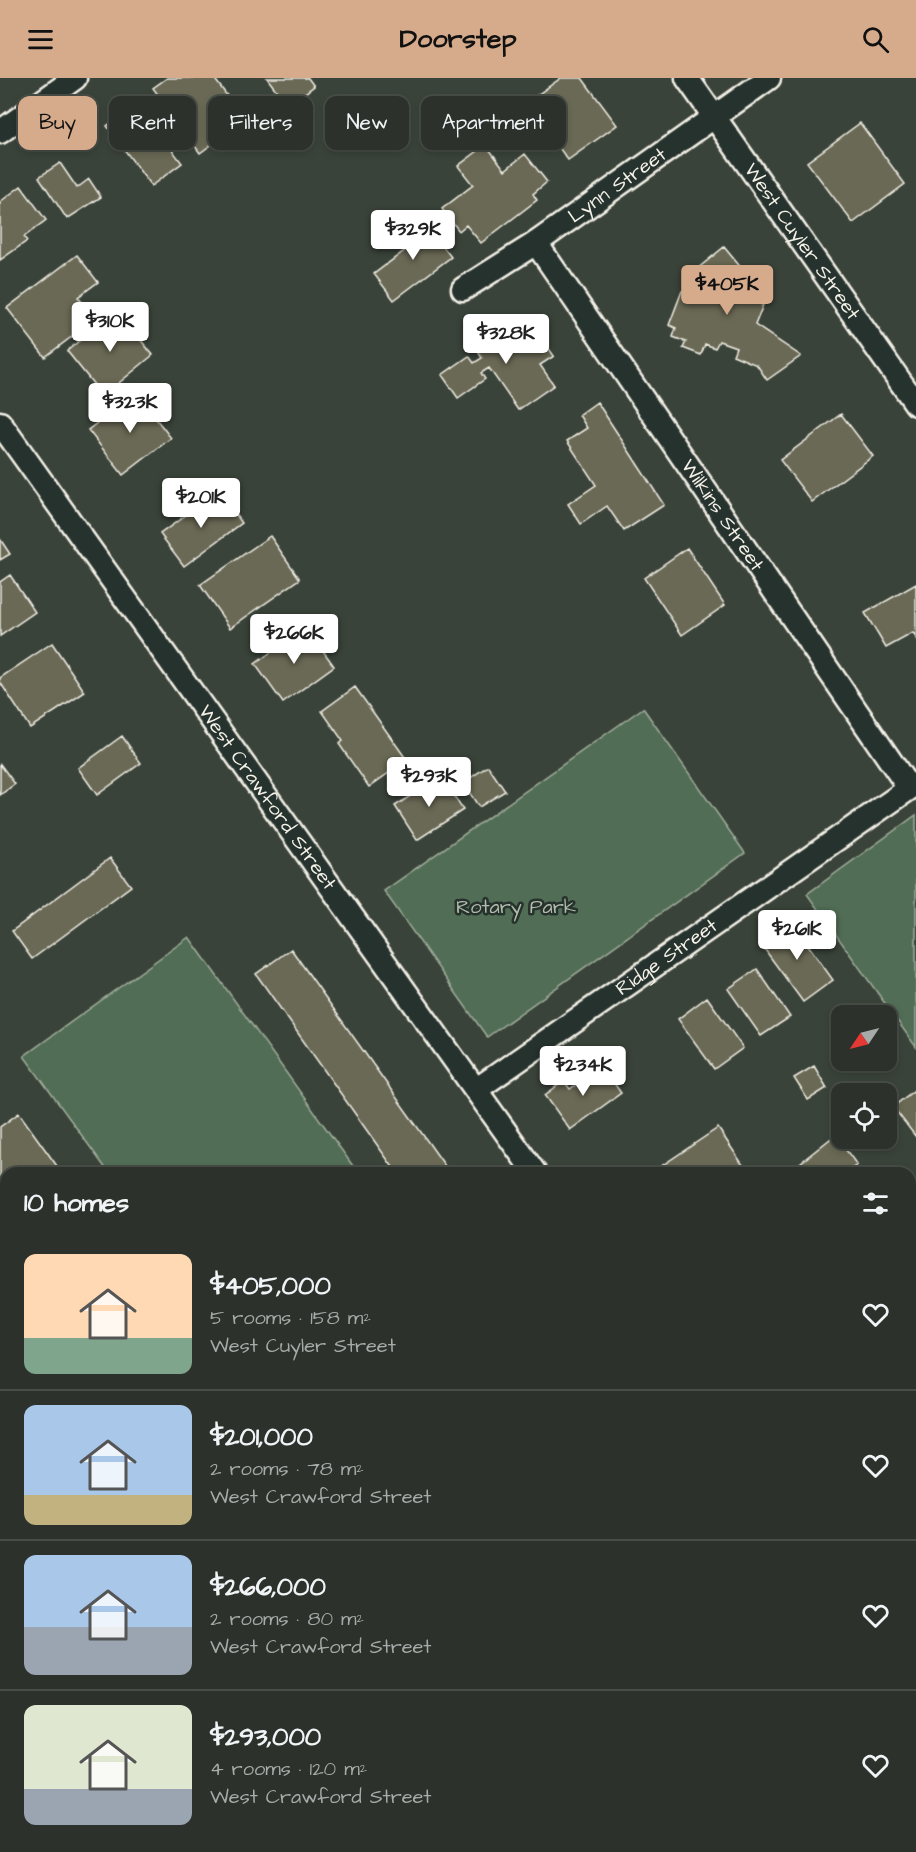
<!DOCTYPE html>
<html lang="en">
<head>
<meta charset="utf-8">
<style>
  :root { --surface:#2c322b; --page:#343a33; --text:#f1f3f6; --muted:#a6aaa9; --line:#484d47; --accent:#d6ab8b }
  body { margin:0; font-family:"Architects Daughter",sans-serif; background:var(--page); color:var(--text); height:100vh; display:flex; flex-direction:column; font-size:22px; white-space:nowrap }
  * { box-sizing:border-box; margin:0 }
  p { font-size:20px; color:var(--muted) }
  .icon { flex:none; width:33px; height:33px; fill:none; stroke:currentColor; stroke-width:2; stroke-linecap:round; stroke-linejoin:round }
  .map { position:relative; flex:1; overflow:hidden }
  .drawer { position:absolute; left:0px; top:1089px; width:916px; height:686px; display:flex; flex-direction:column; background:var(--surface); border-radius:18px 18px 0 0; box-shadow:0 3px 9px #0003,0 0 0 2px var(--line) }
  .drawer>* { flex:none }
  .top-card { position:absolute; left:18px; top:18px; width:600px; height:54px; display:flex; gap:12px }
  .needle { width:39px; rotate:235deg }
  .fabs { position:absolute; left:831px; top:927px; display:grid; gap:12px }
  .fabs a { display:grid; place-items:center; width:66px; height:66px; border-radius:12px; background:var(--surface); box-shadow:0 3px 9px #0003,0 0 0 2px var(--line); font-size:30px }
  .price { position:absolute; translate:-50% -51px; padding:0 14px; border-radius:6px; background:#fff; color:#222; font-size:20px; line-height:39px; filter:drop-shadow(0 2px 3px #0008) }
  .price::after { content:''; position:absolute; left:50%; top:36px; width:18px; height:14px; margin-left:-9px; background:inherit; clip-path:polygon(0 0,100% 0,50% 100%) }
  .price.selected { background:var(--accent); color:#111 }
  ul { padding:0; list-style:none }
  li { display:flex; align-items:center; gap:18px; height:150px; padding:0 24px }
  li+li { border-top:2px solid var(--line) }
  li span { display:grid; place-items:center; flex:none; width:168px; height:120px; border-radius:12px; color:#555 }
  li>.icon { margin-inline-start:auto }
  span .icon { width:72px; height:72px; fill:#fffc; stroke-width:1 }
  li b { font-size:26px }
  h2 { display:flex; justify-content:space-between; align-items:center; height:72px; padding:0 24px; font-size:26px }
  .chip { padding:0 21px; border-radius:12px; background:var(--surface); box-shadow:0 3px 9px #0003,0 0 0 2px var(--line); font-size:21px; line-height:54px }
  .chip.selected { background:var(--accent); color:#111 }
  header { display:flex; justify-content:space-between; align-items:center; height:78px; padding:0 24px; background:var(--accent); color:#111; font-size:27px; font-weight:700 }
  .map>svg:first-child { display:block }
  .green { fill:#516d55; stroke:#a2af9e; stroke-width:1.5 }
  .building { fill:#6a6954; stroke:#f4f1e8; stroke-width:1.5 }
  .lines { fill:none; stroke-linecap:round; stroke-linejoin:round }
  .minor-casing { stroke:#f4f1e8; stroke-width:27 }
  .minor { stroke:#26332d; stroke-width:22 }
  .labels { text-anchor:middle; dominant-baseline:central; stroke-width:5; stroke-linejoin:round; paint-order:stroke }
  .street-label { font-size:20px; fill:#f4f1e8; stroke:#26332d }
  .park-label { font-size:20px; fill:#b3bcad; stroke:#26332d }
</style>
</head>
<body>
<header><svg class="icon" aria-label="menu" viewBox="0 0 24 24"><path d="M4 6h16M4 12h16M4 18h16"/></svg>Doorstep<svg class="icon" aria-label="search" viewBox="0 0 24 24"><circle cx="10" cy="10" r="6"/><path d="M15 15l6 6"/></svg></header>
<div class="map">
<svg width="916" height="1774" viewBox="0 0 916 1774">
  <rect width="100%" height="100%" fill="#3a4339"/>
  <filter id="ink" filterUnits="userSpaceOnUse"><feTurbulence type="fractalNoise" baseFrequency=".0167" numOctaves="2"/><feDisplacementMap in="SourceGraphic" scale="12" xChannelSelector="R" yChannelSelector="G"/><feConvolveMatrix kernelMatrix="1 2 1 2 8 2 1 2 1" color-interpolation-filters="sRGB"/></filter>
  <g filter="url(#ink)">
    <path class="green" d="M643,630L745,775L487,959L384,813Z
      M916,737V969L807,816Z
      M189,859L358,1095H109L24,978Z"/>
    <path class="building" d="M167,0H214L245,42L200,75L181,49L164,61L182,85L151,108L107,48L143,21L156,39L168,30L153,10Z
      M267,0H308L314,8L288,28Z
      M561,0H582L617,47L568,82L526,25Z
      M860,45L905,106L853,145L807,84Z
      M486,67L505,92L525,76L547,104L533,116L537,122L481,165L466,147L459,153L442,131L473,107L458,88Z
      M60,85L77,110L89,101L101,119L67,141L39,99Z
      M21,108L46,142L24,159L27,163L0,182V124Z
      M424,143L451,179L394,222L374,196L408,170L401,160Z
      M724,169L752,203L746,220L763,227L755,247L801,278L767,302L757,287L733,277L736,269L719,263L715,270L705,266L701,277L683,270L686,264L673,259L676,250L669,247L682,213L688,215L692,207L686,200Z
      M77,177L98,204L78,219L95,241L45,279L7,230Z
      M116,232L153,277L103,318L67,273Z
      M504,240L518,261L535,250L554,278L540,287L554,307L518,332L489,290L481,295L485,301L458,320L442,297L469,278L474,285L482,280L476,270L492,258L487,251Z
      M136,315L171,360L123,397L88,352Z
      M597,324L664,427L624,453L607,428L581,446L568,426L596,407L567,363L587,350L579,337Z
      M841,336L873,378L812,424L780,382Z
      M219,413L242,445L184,488L160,456Z
      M270,458L300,501L230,550L200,507Z
      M0,461L10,476L0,482Z
      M687,470L725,527L682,557L644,500Z
      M10,497L35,534L0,558V504Z
      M916,506V560L913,555L886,570L865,535Z
      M306,549L334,588L283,625L255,586Z
      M52,565L85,614L30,650L0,604V600Z
      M355,609L407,682L369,709L339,666L343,663L322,633Z
      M122,658L141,685L97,717L78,690Z
      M0,686L15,706L0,717Z
      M488,688L505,713L479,729L463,705Z
      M441,698L463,732L417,762L395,728Z
      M110,780L131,808L32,881L12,853Z
      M791,843L833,902L803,924L760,865Z
      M291,871L450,1095H397L256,896Z
      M757,891L790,939L761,958L728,911Z
      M707,919L743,970L714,991L678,941Z
      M602,988L621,1015L570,1052L545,1017L564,1003L570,1011Z
      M814,988L827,1010L808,1022L794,1000Z
      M913,1013L916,1016V1059L893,1029Z
      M19,1035L62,1095H6V1144L0,1136V1049Z
      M718,1050L743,1087L731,1095H651Z
      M835,1057L857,1087L845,1095H791L790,1093Z
      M916,1211V1372L910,1376V1214Z
      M3,1261L6,1265V1302L0,1306V1263Z
      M6,1449V1526L0,1517V1453Z
      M6,1584V1606L0,1597V1588Z
      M111,1768H184L177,1774H103Z
      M493,1768H536L528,1774H497Z"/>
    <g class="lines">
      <defs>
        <g id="minor">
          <path id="s1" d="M687,0L916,326"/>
          <path d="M0,54L75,0"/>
          <path id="s2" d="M536,165L909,710"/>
          <path id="s3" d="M463,211L536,165L769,0"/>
          <path id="s4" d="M0,345L535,1095"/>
          <path id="s5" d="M477,1011L916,706"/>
          <path d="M0,1177L6,1185"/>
          <path d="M0,1345L6,1341"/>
          <path d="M910,1445L916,1441"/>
          <path d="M910,1630L916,1638"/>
          <path d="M0,1752L6,1761"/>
          <path d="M410,1768L414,1774"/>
          <path d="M313,1774L320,1768"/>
        </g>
      </defs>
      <use href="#minor" class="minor-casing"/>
      <use href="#minor" class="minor"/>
    </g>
  </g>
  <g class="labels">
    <g class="street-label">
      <text stroke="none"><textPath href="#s3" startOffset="186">Lynn Street</textPath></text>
      <text stroke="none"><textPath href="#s1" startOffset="200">West Cuyler Street</textPath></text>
      <text stroke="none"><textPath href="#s2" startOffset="330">Wilkins Street</textPath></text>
      <text stroke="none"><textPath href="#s4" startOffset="460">West Crawford Street</textPath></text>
      <text stroke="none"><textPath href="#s5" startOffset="231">Ridge Street</textPath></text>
    </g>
    <g class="park-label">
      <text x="516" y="829">Rotary Park</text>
    </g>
  </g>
</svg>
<div class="fabs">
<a><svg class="needle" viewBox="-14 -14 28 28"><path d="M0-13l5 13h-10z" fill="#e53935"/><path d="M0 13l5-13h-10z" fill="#a6aaa9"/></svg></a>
<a><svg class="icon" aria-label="locate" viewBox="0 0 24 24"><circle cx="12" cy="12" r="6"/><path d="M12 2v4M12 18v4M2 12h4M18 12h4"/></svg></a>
</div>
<b class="price" style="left:413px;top:183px">$329K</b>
<b class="price selected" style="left:727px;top:238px">$405K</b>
<b class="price" style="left:110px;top:275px">$310K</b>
<b class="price" style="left:506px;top:287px">$328K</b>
<b class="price" style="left:130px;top:356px">$323K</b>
<b class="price" style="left:201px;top:451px">$201K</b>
<b class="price" style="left:294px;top:587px">$266K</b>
<b class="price" style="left:429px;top:730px">$293K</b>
<b class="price" style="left:797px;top:883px">$261K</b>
<b class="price" style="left:583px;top:1019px">$234K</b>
<div class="top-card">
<a class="chip selected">Buy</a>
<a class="chip">Rent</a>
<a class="chip">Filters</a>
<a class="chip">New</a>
<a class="chip">Apartment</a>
</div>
<section class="drawer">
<h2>10 homes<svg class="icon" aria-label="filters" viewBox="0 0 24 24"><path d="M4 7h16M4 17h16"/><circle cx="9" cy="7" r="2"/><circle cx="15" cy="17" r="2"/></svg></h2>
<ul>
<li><span style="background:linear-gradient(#ffd9b3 70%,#7fa58c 0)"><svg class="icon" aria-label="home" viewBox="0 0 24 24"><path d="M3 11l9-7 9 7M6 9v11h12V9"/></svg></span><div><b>$405,000</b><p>5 rooms · 158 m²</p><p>West Cuyler Street</p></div><svg class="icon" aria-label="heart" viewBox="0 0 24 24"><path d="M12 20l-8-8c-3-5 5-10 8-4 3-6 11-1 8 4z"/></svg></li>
<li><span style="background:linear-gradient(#a9c7e8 75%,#c2b280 0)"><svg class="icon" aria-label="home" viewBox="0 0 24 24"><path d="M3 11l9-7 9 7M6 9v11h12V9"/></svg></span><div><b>$201,000</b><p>2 rooms · 78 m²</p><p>West Crawford Street</p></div><svg class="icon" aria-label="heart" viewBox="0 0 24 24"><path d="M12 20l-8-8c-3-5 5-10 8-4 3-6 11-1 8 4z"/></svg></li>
<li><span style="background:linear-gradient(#a9c7e8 60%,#9aa5b1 0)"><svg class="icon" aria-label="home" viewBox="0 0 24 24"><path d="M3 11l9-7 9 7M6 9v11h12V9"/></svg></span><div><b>$266,000</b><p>2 rooms · 80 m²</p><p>West Crawford Street</p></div><svg class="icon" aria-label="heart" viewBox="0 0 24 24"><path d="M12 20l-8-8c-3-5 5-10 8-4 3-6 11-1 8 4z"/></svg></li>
<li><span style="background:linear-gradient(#dfe7d0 70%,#9aa5b1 0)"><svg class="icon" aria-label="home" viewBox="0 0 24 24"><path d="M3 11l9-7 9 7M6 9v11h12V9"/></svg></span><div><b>$293,000</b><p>4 rooms · 120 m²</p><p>West Crawford Street</p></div><svg class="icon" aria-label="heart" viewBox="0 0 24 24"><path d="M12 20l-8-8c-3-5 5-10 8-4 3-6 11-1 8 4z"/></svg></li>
</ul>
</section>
</div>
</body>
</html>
